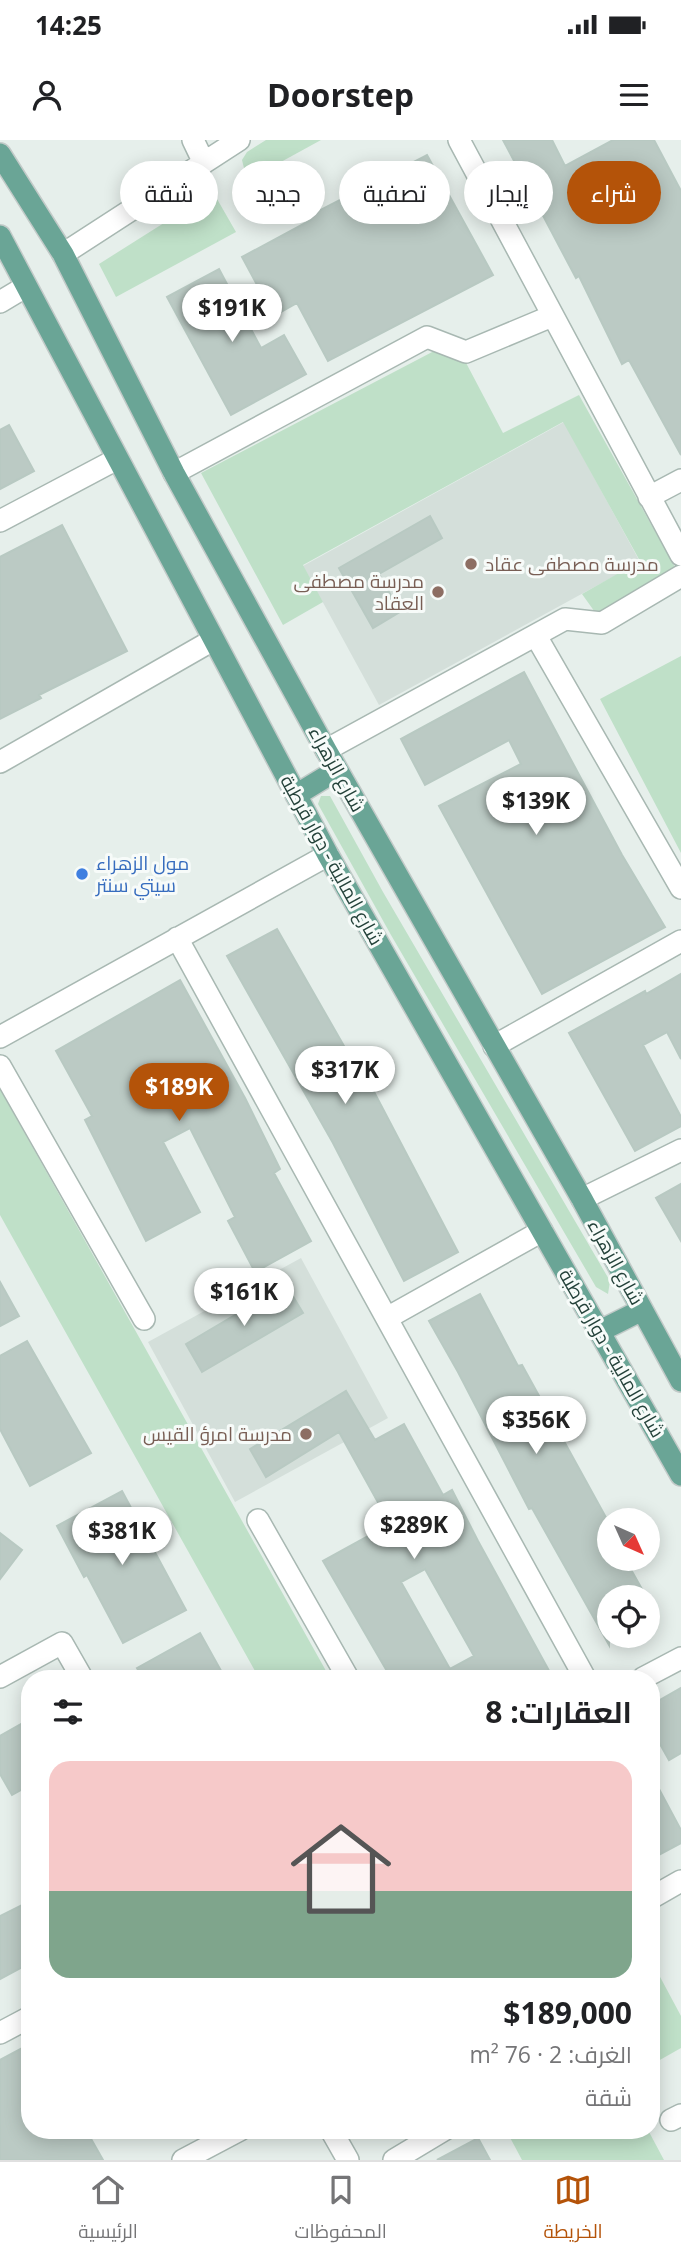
<!DOCTYPE html>
<html lang="ar">
<head>
<meta charset="utf-8">
<style>
  :root { --surface:#fff; --page:#f2f2f2; --text:#202124; --muted:#757577; --line:#e0e0e0; --accent:#b45309 }
  body { margin:0; font-family:"Open Sans",Cairo,sans-serif; background:var(--page); color:var(--text); direction:rtl; height:100vh; display:flex; flex-direction:column; font-size:26px; white-space:nowrap }
  * { box-sizing:border-box; margin:0 }
  p { font-size:23px; color:var(--muted) }
  .icon { flex:none; width:38px; height:38px; fill:none; stroke:currentColor; stroke-width:2; stroke-linecap:round; stroke-linejoin:round }
  .map { position:relative; flex:1; overflow:hidden; direction:ltr }
  .side { position:absolute; left:21px; top:1530px; width:639px; height:469px; display:flex; flex-direction:column; background:var(--surface); border-radius:28px; box-shadow:0 4px 18px #0003; direction:rtl }
  .side>* { flex:none }
  .banner { position:absolute; left:21px; top:21px; width:640px; height:63px; direction:rtl; display:flex; gap:14px }
  .needle { width:46px; rotate:135deg }
  .buttons { position:absolute; left:597px; top:1368px; display:grid; gap:14px }
  .buttons a { display:grid; place-items:center; width:63px; height:63px; border-radius:50%; background:var(--surface); box-shadow:0 4px 18px #0003; font-size:35px }
  .price { position:absolute; translate:-50% -60px; padding:0 16px; border-radius:24px; background:#fff; color:#222; font-size:23px; line-height:46px; filter:drop-shadow(0 2px 4px #0008) }
  .price::after { content:''; position:absolute; left:50%; top:42px; width:21px; height:16px; margin-left:-10px; background:inherit; clip-path:polygon(0 0,100% 0,50% 100%) }
  .price.selected { background:var(--accent); color:#fff }
  ul { padding:0; list-style:none }
  li { display:grid; align-content:center; gap:14px; height:371px; padding:0 28px }
  li+li { border-top:2px solid var(--line) }
  li span { display:grid; place-items:center; height:217px; border-radius:21px; color:#555 }
  li>.icon { margin-inline-start:auto }
  span .icon { width:126px; height:126px; fill:#fffc; stroke-width:1 }
  li b { font-size:30px }
  h2 { display:flex; justify-content:space-between; align-items:center; height:84px; padding:0 28px; font-size:30px }
  .chip { padding:0 24px; border-radius:32px; background:var(--surface); box-shadow:0 4px 18px #0003; font-size:24px; line-height:63px }
  .chip.selected { background:var(--accent); color:#fff }
  .status { display:flex; justify-content:space-between; align-items:center; height:49px; padding:0 35px; background:var(--surface); direction:ltr }
  .status svg { height:19px; fill:currentColor }
  header { display:flex; justify-content:space-between; align-items:center; height:91px; padding:0 28px; background:var(--surface); font-size:32px; font-weight:700 }
  .dock { display:flex; justify-content:space-around; align-items:center; height:98px; border-top:2px solid var(--line); background:var(--surface); font-size:19px; color:var(--muted) }
  .dock a { display:grid; justify-items:center; gap:4px }
  .dock .selected { color:var(--accent) }
  .map>svg:first-child { display:block }
  .built { fill:#d4dfda }
  .green { fill:#bfe0c8 }
  .building { fill:#bbcac4; stroke:#b8c9c2; stroke-width:2; fill-rule:evenodd }
  .lines { fill:none; stroke-linecap:round; stroke-linejoin:round }
  .minor-casing { stroke:#a8b8b2; stroke-width:24 }
  .major-casing { stroke:#c2cac8; stroke-width:24 }
  .minor { stroke:#fff; stroke-width:21 }
  .major { stroke:#6aa596; stroke-width:21 }
  .education-dot { fill:#8d6e63; stroke:#f7fbf9; stroke-width:2.5 }
  .shop-dot { fill:#3f7fe0; stroke:#f7fbf9; stroke-width:2.5 }
  .labels { text-anchor:middle; dominant-baseline:central; stroke-width:6; stroke-linejoin:round; paint-order:stroke }
  .education-label { font-size:19px; fill:#785e54; stroke:#f7fbf9; text-anchor:end }
  .street-label { font-size:19px; fill:#24423a; stroke:#f7fbf9 }
  .shop-label { font-size:19px; fill:#366cbe; stroke:#f7fbf9; text-anchor:start }
</style>
</head>
<body>
<div class="status"><b>14:25</b><svg viewBox="0 0 49 12"><path d="M0 12V9h3v3zM5 12V6h3v6zM10 12V3h3v9zM15 12V0h3v12zM26 1h20v11H26zM47 4h2v5h-2z"/></svg></div>
<header><svg class="icon" aria-label="menu" viewBox="0 0 24 24"><path d="M4 6h16M4 12h16M4 18h16"/></svg>Doorstep<svg class="icon" aria-label="person" viewBox="0 0 24 24"><circle cx="12" cy="8" r="4"/><path d="M4 21q1-7 8-7t8 7"/></svg></header>
<div class="map">
<svg width="681" height="2020" viewBox="0 0 681 2020">
  <rect width="100%" height="100%" fill="#e6efeb"/>
  <path class="built" d="M564,282L640,422L379,565L303,426Z
    M301,1118L388,1278L235,1362L148,1202Z"/>
  <path class="green" d="M266,0H321L259,34L244,28L242,20L247,12Z
    M213,52L236,92L116,157L99,124Z
    M436,210L464,219L503,293L579,255L676,429L597,475L582,454L640,421L563,282L303,425L323,462L283,485L201,333Z
    M681,516V713L600,559Z
    M321,656H330L383,752L610,1141L608,1154L596,1147L391,795L318,664Z
    M0,949L330,1538H259L0,1075Z
    M651,1820L681,1876V1908L651,1925Z
    M506,1990H648L664,2020H522Z"/>
  <path class="building" d="M503,0H552L565,26L613,0H654L681,51V315L629,220L622,224L579,136L576,138Z
    M427,15L493,135L328,221L297,163L274,176L242,117L311,80L309,76Z
    M219,129L261,208L284,195L306,234L231,275L167,157Z
    M9,285L34,331L0,349V290Z
    M430,376L442,398L379,434L400,472L373,488L339,428Z
    M62,385L127,511L39,555L41,558L0,579V417Z
    M524,532L622,715L665,787L542,854L439,666L521,624L509,600L425,645L401,599Z
    M277,789L356,927L360,925L458,1112L404,1141L333,1003L227,816Z
    M681,834V919L667,892L643,905L681,977V986L635,1011L569,893L645,851L646,854Z
    M180,840L245,958L280,1029L274,1033L311,1101L255,1132L228,1081L235,1077L190,988L163,1002L200,1072L146,1101L85,980L92,976L56,911Z
    M681,1044V1101L656,1058Z
    M0,1142L19,1176L0,1186Z
    M286,1145L303,1173L202,1232L186,1204Z
    M480,1154L518,1226L522,1225L609,1383V1419H625L647,1458H609V1505L532,1368L529,1369L458,1232L429,1181Z
    M27,1201L91,1313L30,1346L0,1289V1216Z
    M346,1251L375,1300L404,1284L443,1355L452,1350L478,1401L553,1538H391L323,1421L390,1384L339,1292L266,1337L250,1309ZM425,1429L474,1516L450,1529L401,1442Z
    M122,1351L186,1470L123,1503L87,1435L84,1437L57,1386Z
    M0,1393L22,1410L0,1439Z
    M200,1493L225,1538H143L137,1528Z
    M681,1548V1613L669,1620L651,1588V1565Z
    M30,1579V1645L12,1655L0,1634V1596Z
    M651,1634L681,1690V1703L651,1719Z
    M30,1761V1823L0,1839V1776Z
    M30,1904V1990H86L103,2020H0V1920Z
    M478,1998L490,2020H437Z"/>
  <g class="lines">
    <defs>
      <path id="minor" d="M193,0L204,23
        M459,0L681,415
        M63,114L239,0
        M0,162L25,147
        M174,333L427,197L466,212L552,176
        M649,357L681,340
        M0,381L117,319
        M536,496L681,748
        M326,610L565,479L602,483L681,436
        M0,622L213,500
        M177,798L585,1538
        M0,897L328,715
        M494,906L681,801
        M0,926L144,1179
        M582,1059L681,1010
        M387,1178L542,1091
        M258,1380L348,1538
        M0,1537L62,1503L82,1538
        M643,1538L681,1518
        M651,1758L681,1741
        M0,1893L30,1877
        M671,1980L681,1975
        M331,1990L348,2020
        M183,2020L240,1990
        M394,2020L444,1990"/>
      <path id="major" d="M0,14L63,114L174,333L326,610L582,1059L681,1241
        M0,96L328,715L681,1335
        M296,655L337,630
        M600,1191L642,1170"/>
    </defs>
    <use href="#minor" class="minor-casing"/>
    <use href="#major" class="major-casing"/>
    <use href="#minor" class="minor"/>
    <use href="#major" class="major"/>
  </g>
  <g class="education-dot">
    <circle cx="471" cy="424" r="7"/>
    <circle cx="438" cy="452" r="7"/>
    <circle cx="306" cy="1294" r="7"/>
  </g>
  <circle class="shop-dot" cx="82" cy="734" r="7"/>
  <g class="labels">
    <g class="education-label">
      <text x="485" y="424" text-anchor="start">مدرسة مصطفى عقاد</text>
      <text x="424" y="441">مدرسة مصطفى<tspan x="424" dy="22">العقاد</tspan></text>
      <text x="292" y="1294">مدرسة امرؤ القيس</text>
    </g>
    <g class="street-label">
      <text transform="translate(337 629) rotate(61)">شارع الزهراء</text>
      <text transform="translate(332 720) rotate(61)">شارع المالية - دوار قرطبة</text>
      <text transform="translate(616 1122) rotate(61)">شارع الزهراء</text>
      <text transform="translate(612 1213) rotate(60)">شارع المالية - دوار قرطبة</text>
    </g>
    <g class="shop-label">
      <text x="96" y="723">مول الزهراء<tspan x="96" dy="22">سيتي سنتر</tspan></text>
    </g>
  </g>
</svg>
<div class="buttons">
<a><svg class="needle" viewBox="-14 -14 28 28"><path d="M0-13l5 13h-10z" fill="#e53935"/><path d="M0 13l5-13h-10z" fill="#757577"/></svg></a>
<a><svg class="icon" aria-label="locate" viewBox="0 0 24 24"><circle cx="12" cy="12" r="6"/><path d="M12 2v4M12 18v4M2 12h4M18 12h4"/></svg></a>
</div>
<b class="price" style="left:232px;top:204px">$191K</b>
<b class="price" style="left:536px;top:697px">$139K</b>
<b class="price" style="left:345px;top:966px">$317K</b>
<b class="price selected" style="left:179px;top:983px">$189K</b>
<b class="price" style="left:244px;top:1188px">$161K</b>
<b class="price" style="left:536px;top:1316px">$356K</b>
<b class="price" style="left:414px;top:1421px">$289K</b>
<b class="price" style="left:122px;top:1427px">$381K</b>
<div class="banner">
<a class="chip selected">شراء</a>
<a class="chip">إيجار</a>
<a class="chip">تصفية</a>
<a class="chip">جديد</a>
<a class="chip">شقة</a>
</div>
<section class="side">
<h2>العقارات: 8<svg class="icon" aria-label="filters" viewBox="0 0 24 24"><path d="M4 7h16M4 17h16"/><circle cx="9" cy="7" r="2"/><circle cx="15" cy="17" r="2"/></svg></h2>
<ul>
<li><span style="background:linear-gradient(#f6c9c9 60%,#7fa58c 0)"><svg class="icon" aria-label="home" viewBox="0 0 24 24"><path d="M3 11l9-7 9 7M6 9v11h12V9"/></svg></span><div><b>$189,000</b><p>الغرف: 2 · 76 m²</p><p>شقة</p></div></li>
</ul>
</section>
</div>
<nav class="dock">
<a class="selected"><svg class="icon" aria-label="map" viewBox="0 0 24 24"><path d="M3 6l6-2 6 2 6-2v14l-6 2-6-2-6 2zM9 4v14M15 6v14"/></svg>الخريطة</a>
<a><svg class="icon" aria-label="saved" viewBox="0 0 24 24"><path d="M7 4h10v16l-5-4-5 4z"/></svg>المحفوظات</a>
<a><svg class="icon" aria-label="home" viewBox="0 0 24 24"><path d="M3 11l9-7 9 7M6 9v11h12V9"/></svg>الرئيسية</a>
</nav>
</body>
</html>
